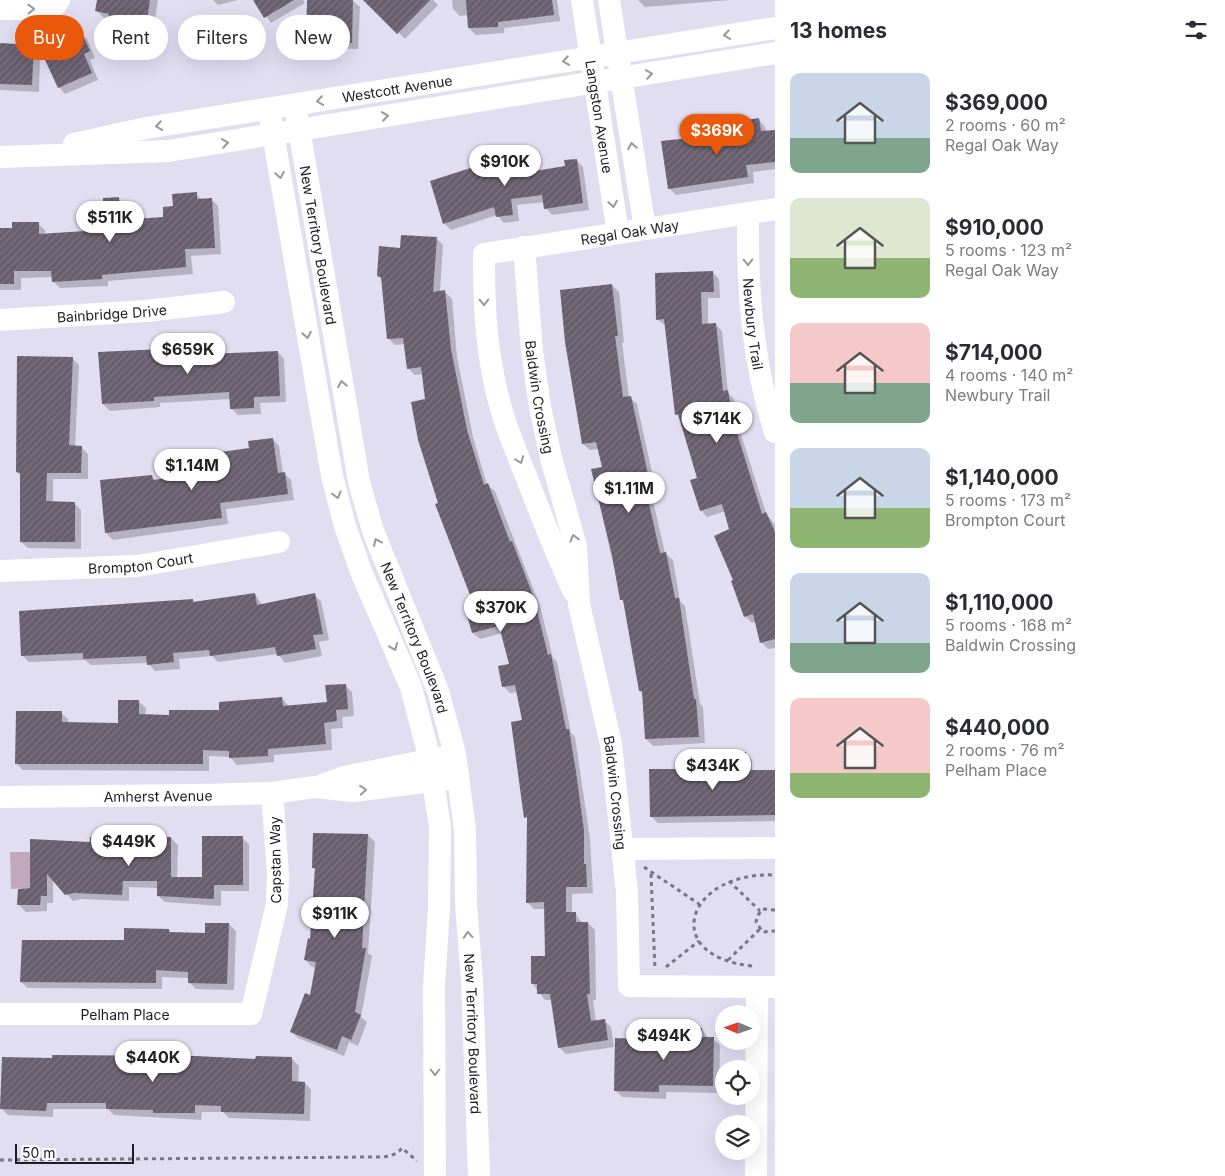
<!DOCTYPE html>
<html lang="en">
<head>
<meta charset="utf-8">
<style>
  :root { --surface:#fff; --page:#f2f2f3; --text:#2b2b33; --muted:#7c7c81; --accent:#ea580c }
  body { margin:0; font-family:Inter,sans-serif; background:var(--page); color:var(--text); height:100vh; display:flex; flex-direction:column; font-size:19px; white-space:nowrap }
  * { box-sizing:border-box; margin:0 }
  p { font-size:16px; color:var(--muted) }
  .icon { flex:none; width:28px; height:28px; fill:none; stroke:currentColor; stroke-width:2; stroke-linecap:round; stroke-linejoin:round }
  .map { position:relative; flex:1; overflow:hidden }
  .details { display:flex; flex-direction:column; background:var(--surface); width:450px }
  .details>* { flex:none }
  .hud { position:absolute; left:15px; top:15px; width:475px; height:45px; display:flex; gap:10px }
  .needle { width:32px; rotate:272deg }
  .controls { position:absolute; left:715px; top:1005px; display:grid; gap:10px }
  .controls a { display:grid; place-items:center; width:45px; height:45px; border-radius:50%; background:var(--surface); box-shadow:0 5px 20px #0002; font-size:25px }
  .scale { position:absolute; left:15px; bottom:12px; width:119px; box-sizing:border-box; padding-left:5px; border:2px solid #1d1c24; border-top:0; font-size:14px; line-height:18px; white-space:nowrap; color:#1d1c24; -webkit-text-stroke:4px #fff; paint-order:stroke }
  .price { position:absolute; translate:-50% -42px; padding:0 11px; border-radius:18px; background:#fff; color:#222; font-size:16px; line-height:32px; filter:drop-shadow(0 1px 2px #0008) }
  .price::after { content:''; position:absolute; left:50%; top:30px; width:15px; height:11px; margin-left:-8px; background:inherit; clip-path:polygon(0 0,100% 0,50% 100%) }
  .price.active { background:var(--accent); color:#fff }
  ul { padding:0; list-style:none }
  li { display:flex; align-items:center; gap:15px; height:125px; padding:0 15px }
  li span { display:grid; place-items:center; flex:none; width:140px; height:100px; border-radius:10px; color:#555 }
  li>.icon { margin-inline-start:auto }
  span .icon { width:60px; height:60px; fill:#fffc; stroke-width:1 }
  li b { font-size:21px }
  h2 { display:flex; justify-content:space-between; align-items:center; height:60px; padding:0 15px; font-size:21px }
  .chip { padding:0 18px; border-radius:22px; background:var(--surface); box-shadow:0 5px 20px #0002; font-size:18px; line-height:45px }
  .chip.active { background:var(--accent); color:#fff }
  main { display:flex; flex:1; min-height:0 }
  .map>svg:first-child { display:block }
  .pitch { fill:#c1a8bc }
  .shadow { fill:#0003 }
  .building { fill:url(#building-hatch) }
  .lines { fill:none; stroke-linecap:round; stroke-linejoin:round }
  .path { stroke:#797784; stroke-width:3; stroke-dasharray:4 4; stroke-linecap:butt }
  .minor { stroke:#fff; stroke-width:22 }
  .oneway { stroke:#99999c }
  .labels { text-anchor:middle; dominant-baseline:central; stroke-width:5; stroke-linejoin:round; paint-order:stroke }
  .street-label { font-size:14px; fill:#1d1c24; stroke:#fff }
</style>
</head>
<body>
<main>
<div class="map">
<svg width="775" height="1176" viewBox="0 0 775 1176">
  <defs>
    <pattern id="building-hatch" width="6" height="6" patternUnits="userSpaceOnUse" patternTransform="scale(1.25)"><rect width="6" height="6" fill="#685e6e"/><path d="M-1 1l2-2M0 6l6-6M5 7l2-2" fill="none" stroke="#7d7582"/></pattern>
  </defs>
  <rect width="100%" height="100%" fill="#e1def2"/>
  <path class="pitch" d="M10,852H30V888L11,889Z"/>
  <path class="shadow" d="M99,0H158L152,39L115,33L108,26L109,19L104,18L97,11Z
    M213,0H238L218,5Z
    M255,0H303L305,3L271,23Z
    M308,0L353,1L360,7L358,49L314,48L307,41Z
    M365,0H433L438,5L405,39Z
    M452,0H557L560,21L504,28V33L476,35L469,28L468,15L460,16L453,9Z
    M638,0H730L645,7Z
    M80,33L87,39L95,58L90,60L98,80L65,94L59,87Z
    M0,45L33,46L40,53L39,92L0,90Z
    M759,120L765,127L766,132L775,131V169L753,172L754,183L676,195L669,188L748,133Z
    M526,154L533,161L535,172L566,167L576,160L583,167L589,210L552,215L546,208L545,202L517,205L519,221L504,223L497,215L451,230L444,223Z
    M196,194L202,200L211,199L218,206L221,254L191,256L193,274L108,281V286L60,288L53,281V277L21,278V290H0V230H13L38,224L45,230V235L86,233L106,224L118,199L125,205L126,221L164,218L174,207Z
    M436,238L443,245L440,292H445L452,299L457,357L473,437L487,485L495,491L540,606L553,658L557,662L571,733L575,737L590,839L593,893L572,894V913H575L582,923H588L595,930L596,1000H593L596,1021L604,1020L611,1027L614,1047L566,1054L559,1047L552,1000H545L532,983L546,958V909H534L527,902L528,819L526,817L523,722L517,692L510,693L504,687L510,665L502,633L480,639L473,633L479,613L440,504L423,374L415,375L408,368L405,344L395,345L388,338L383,281L378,276L401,249Z
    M712,272L719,279L720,298H708V325L715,324L722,331L728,393L734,399L739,428L766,513L775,525V648L768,649L762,643L756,622L752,623L745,616L735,581L731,529L726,511L707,517L701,510L698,479L680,419L676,414L666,326L657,319Z
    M612,285L619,292L624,342L622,343L629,397L637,404L657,495L652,496L665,553L673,560L680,601L685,606L700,704L703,707L705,743L653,746L646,739L643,694L640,691L624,602L621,599L592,470L604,468L599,449L590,450L583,444Z
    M206,349L213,355L278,352L284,359L286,402L260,403L261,414L238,415L231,408V399L160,403V407L110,411L103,404Z
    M73,359L79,365L75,447H81L88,454V479H53V503H74L81,510V549L28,548L21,542V476L18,472Z
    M273,439L279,446L283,473L291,480L294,500L226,509L228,524L113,540L106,533L152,476L156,481L225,471Z
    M255,594L262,605L314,595L321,601L329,640L319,642L322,656L285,663L278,654L218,662L212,656L179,659L180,669L155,671L148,663L91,665L85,660L29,662L22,655L193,600L195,603Z
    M345,685L352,692L354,716L342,717L343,728L331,729L332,750L274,755V762L237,765L230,757L209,756V771L23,770L17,764L61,713L68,719V723L119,724L139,702L146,708L145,716H170L221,711L282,698L289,707L328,703Z
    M745,754L752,760V771H775V821L658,823L651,816L695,771L701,777L723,776Z
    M368,835L375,842L368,953L372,956L361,1017L367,1022L358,1046L349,1042L344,1056L298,1038L292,1032L311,997L317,968L312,967L305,960L311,940L316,870L313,868Z
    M171,838L178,845L177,878H203L242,838L249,844V891H221V906L165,902L158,896V888L129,887V901L81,899L73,901L53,879V903H47V911L26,912L19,905L32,889V840L91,844Z
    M229,924L236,931L234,990L196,989L189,982V978L162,977V989L28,988L21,982L125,942L169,930L172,934L206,935Z
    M702,1029L708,1038L713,1039L720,1045L719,1093L666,1092V1099L622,1097L615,1090L669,1041Z
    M292,1059L299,1066L298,1083H305L311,1090L310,1121L229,1118L223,1112H202L201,1120L114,1115L108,1109H53V1117L8,1115L2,1109L257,1060Z"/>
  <path class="building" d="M97,0H150L145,33L107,27L109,14L95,11Z
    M253,0H294L264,18Z
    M307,0H353L352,43L306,41Z
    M363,0H430L397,34Z
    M466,0H552L554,15L498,22V27L468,28Z
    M81,31L90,51L84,54L92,73L58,88L40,49Z
    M0,43L34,45L32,85L0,84Z
    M759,118L761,131L775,130V162L746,165L748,177L668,189L661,141L747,132L746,120Z
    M527,153L529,172L565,166L564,160L577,159L583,203L544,209L542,195L511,199L513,215L496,217L494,207L443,224L430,181L489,162V157Z
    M197,192V199L212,198L215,248L185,249L186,267L102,275V279L52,282L51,271H14V284H0V228H12V222H39V234L85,231L84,223L104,222L103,198L119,197L120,220L163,217V207L173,206L172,194Z
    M401,235L437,237L433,292L445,290L451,349L467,430L484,485L488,483L510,542L512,541L534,598L548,655L551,654L566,729H569L576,772L584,831V864H586L587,887H566V912H576V922H588L590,994H587L591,1021L605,1019L608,1040L558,1048L550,994H537V984H531V956H545L544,902L526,903L527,817L524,818L511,722L522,720L515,685L502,687L498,666L509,664L499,626L472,633L467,615L477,613L435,504L438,503L418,440L411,402L425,399L421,367L407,369L403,338L387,339L381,277L377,276L379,246L400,248Z
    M713,271L714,292H701L702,324L716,323L723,391L728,390L733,420L762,514L766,512L775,532V639L760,643L753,614L744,617L731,581L733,580L714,536L729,529L722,504L700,511L690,480L697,478L678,414L675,415L664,319L656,320L655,273Z
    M612,284L618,336H615L623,397L631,396L651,488L646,490L660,553L666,552L675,598H679L694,699H696L699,737L645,739L642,691H639L623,600H620L612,555L591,469L602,467L596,442L582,444L565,342L560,290Z
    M207,347V354L278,351L280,396L254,397V408L230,409L229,392L154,397V401L102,404L98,352Z
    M17,356L73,357L69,445L82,446L81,473H47L46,501L75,502V542H20V473L16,472Z
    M273,438L278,473L285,472L288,494L220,503L222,518L105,533L100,480L152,475L153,480L224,470L221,452L249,448L248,441Z
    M255,593L257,605L315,593L323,634L313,635L316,649L277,656L275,647L210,656L209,650L173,653L174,662L147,665L146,656L83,659V653L21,656L19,611L193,599V602Z
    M346,684L348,709L336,710L337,721L324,723L326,744L268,749V756L229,758V751L203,750V764H15L16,711H62V722L118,723V700H139V714L169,715V710H219V702L282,697L283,706L327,702L325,685Z
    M721,752H746V770H775V815L650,817L649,769H696V775H722Z
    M313,833L368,834L362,948H366L355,1012L361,1015L351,1040L342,1036L337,1050L290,1032L305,993L310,995L316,962L304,960L308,938L310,939L315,868H312Z
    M132,836L171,837V877H202V836H243V885H214V899L157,896V881H123L122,895L74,893L65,895L47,874V896H41L40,905H17L18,889L30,888V839L90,842V837L132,839Z
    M205,923H229L227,984L188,983V972L156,970V983L20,982L22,940H124V928L169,929V932L205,933Z
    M668,1028H702V1037H714L713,1086L659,1085V1092L614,1091L615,1038L668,1040Z
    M52,1055L196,1056L255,1059L256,1056L292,1057V1081L305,1082L304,1114L221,1112V1106L195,1105V1113H153V1110L106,1109V1103H47L46,1111L0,1109L2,1057L52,1058Z"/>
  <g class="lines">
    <path class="path" d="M644,867L699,904
      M651,874L655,969
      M729,881L760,911
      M775,910L763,909L758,915L756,922L763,932L775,931
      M728,960L760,929
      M752,966C658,956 687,871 775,875
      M666,967L699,941
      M0,1160L371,1157C382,1157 394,1158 402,1148L417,1161"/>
    <g class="minor">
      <path id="s1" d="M582,0L618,233"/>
      <path d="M609,0L645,229"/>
      <path d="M0,9H47L55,6L59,0"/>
      <path id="s2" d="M295,105L359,482L373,531L438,691L455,754L465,830L466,904L472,981L479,1176"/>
      <path d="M269,110L332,476L345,526L362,574L411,687L430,760L433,781L440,827L439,909L434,986L435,1176"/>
      <path id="s3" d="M74,144L146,128L775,28"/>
      <path d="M0,157L168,151L775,53"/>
      <path id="s4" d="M748,213C747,287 752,361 775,432"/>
      <path id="s5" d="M524,247L532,351L540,407L551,458L576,546L579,604L611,744L627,892L629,986L775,987"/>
      <path id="s6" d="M0,320L146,311L224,302"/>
      <path id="s7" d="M0,571L137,566L279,542"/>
      <path id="s8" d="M574,592C556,554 541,515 526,476C513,444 500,413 494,379C485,337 484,296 484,254L775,209"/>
      <path d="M322,785L344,777L444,757"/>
      <path id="s9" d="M0,797L198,795L272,793L315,787L353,791L447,779"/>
      <path d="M623,849L775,848"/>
      <path id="s10" d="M0,1014H251L277,904L278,874L272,793"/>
      <path d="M756,1176L757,987"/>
    </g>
  </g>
  <defs><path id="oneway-chevron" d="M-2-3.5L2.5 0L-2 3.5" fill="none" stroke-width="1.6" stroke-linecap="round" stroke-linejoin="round" transform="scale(1.25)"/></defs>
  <g class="oneway">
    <use href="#oneway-chevron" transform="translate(31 9) rotate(-1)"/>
    <use href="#oneway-chevron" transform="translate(727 35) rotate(171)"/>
    <use href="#oneway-chevron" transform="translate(566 61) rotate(171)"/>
    <use href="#oneway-chevron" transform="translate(649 74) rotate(-9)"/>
    <use href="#oneway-chevron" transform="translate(320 101) rotate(171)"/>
    <use href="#oneway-chevron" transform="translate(385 116) rotate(-9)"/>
    <use href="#oneway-chevron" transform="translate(159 126) rotate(171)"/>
    <use href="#oneway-chevron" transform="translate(225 143) rotate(-9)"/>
    <use href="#oneway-chevron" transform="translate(632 146) rotate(-99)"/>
    <use href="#oneway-chevron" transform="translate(280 175) rotate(80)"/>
    <use href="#oneway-chevron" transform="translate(613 204) rotate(81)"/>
    <use href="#oneway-chevron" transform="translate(748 262) rotate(88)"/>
    <use href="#oneway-chevron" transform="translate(484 302) rotate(88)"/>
    <use href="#oneway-chevron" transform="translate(307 335) rotate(80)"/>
    <use href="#oneway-chevron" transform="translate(342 384) rotate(-100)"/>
    <use href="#oneway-chevron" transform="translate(520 460) rotate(69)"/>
    <use href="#oneway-chevron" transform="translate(337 495) rotate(75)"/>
    <use href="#oneway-chevron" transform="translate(574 538) rotate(-105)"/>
    <use href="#oneway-chevron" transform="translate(377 542) rotate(-113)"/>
    <use href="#oneway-chevron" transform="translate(394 647) rotate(68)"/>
    <use href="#oneway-chevron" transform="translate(363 790) rotate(-5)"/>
    <use href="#oneway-chevron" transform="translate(468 935) rotate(-94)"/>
    <use href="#oneway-chevron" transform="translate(435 1072) rotate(90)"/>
  </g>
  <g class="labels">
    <g class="street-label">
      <text stroke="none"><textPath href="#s3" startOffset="328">Westcott Avenue</textPath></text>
      <text stroke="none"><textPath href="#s1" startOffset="118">Langston Avenue</textPath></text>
      <text stroke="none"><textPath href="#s8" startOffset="501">Regal Oak Way</textPath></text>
      <text stroke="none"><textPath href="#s2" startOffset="142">New Territory Boulevard</textPath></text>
      <text stroke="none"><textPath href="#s6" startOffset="112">Bainbridge Drive</textPath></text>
      <text stroke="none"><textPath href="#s4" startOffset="111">Newbury Trail</textPath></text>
      <text stroke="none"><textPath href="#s5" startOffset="151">Baldwin Crossing</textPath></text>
      <text stroke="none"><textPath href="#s7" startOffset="141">Brompton Court</textPath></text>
      <text stroke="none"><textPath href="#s2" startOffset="548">New Territory Boulevard</textPath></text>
      <text stroke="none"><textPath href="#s5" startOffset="555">Baldwin Crossing</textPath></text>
      <text stroke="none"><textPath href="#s9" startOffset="158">Amherst Avenue</textPath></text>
      <text transform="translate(275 860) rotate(-91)">Capstan Way</text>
      <text stroke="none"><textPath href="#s10" startOffset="125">Pelham Place</textPath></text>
      <text stroke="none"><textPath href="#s2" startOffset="952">New Territory Boulevard</textPath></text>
    </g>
  </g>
</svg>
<div class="controls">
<a><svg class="needle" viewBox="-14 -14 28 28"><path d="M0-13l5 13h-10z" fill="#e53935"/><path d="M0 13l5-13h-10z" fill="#7c7c81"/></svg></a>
<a><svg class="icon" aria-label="locate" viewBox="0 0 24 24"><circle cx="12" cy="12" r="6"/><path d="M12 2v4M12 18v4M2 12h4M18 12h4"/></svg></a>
<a><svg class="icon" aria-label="layers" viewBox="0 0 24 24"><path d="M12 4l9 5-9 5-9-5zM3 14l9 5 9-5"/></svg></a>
</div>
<div class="scale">50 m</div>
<b class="price active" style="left:717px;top:156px">$369K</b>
<b class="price" style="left:505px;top:187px">$910K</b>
<b class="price" style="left:110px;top:243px">$511K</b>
<b class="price" style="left:188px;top:375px">$659K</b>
<b class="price" style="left:717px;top:444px">$714K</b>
<b class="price" style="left:192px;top:491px">$1.14M</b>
<b class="price" style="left:629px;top:514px">$1.11M</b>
<b class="price" style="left:501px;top:633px">$370K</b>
<b class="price" style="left:713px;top:791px">$434K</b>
<b class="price" style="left:129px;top:867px">$449K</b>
<b class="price" style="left:335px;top:939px">$911K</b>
<b class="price" style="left:664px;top:1061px">$494K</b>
<b class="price" style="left:153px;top:1083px">$440K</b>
<div class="hud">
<a class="chip active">Buy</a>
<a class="chip">Rent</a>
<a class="chip">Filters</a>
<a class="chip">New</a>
</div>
</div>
<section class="details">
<h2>13 homes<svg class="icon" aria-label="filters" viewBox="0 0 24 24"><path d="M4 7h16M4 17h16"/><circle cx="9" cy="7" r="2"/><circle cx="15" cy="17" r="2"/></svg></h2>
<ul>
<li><span style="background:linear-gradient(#c9d6e8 65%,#7fa58c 0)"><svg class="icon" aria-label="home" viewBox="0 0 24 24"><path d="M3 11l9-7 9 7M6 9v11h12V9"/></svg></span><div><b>$369,000</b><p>2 rooms · 60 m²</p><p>Regal Oak Way</p></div></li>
<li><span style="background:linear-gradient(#dfe7d0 60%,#8fb573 0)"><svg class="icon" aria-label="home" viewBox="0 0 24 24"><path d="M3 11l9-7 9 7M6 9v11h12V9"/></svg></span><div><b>$910,000</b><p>5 rooms · 123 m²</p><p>Regal Oak Way</p></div></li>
<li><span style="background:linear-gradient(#f6c9c9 60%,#7fa58c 0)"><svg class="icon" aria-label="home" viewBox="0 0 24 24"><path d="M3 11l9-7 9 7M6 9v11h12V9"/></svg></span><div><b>$714,000</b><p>4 rooms · 140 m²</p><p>Newbury Trail</p></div></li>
<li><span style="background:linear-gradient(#c9d6e8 60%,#8fb573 0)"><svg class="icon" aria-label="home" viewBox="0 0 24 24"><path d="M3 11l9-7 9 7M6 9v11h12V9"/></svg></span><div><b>$1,140,000</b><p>5 rooms · 173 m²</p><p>Brompton Court</p></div></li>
<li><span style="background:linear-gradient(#c9d6e8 70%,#7fa58c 0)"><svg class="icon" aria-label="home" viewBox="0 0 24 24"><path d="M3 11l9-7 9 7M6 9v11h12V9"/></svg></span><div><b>$1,110,000</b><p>5 rooms · 168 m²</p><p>Baldwin Crossing</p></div></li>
<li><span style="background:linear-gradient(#f6c9c9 75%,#8fb573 0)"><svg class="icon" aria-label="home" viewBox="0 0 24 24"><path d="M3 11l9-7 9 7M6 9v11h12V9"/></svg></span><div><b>$440,000</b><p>2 rooms · 76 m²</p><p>Pelham Place</p></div></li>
</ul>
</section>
</main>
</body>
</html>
